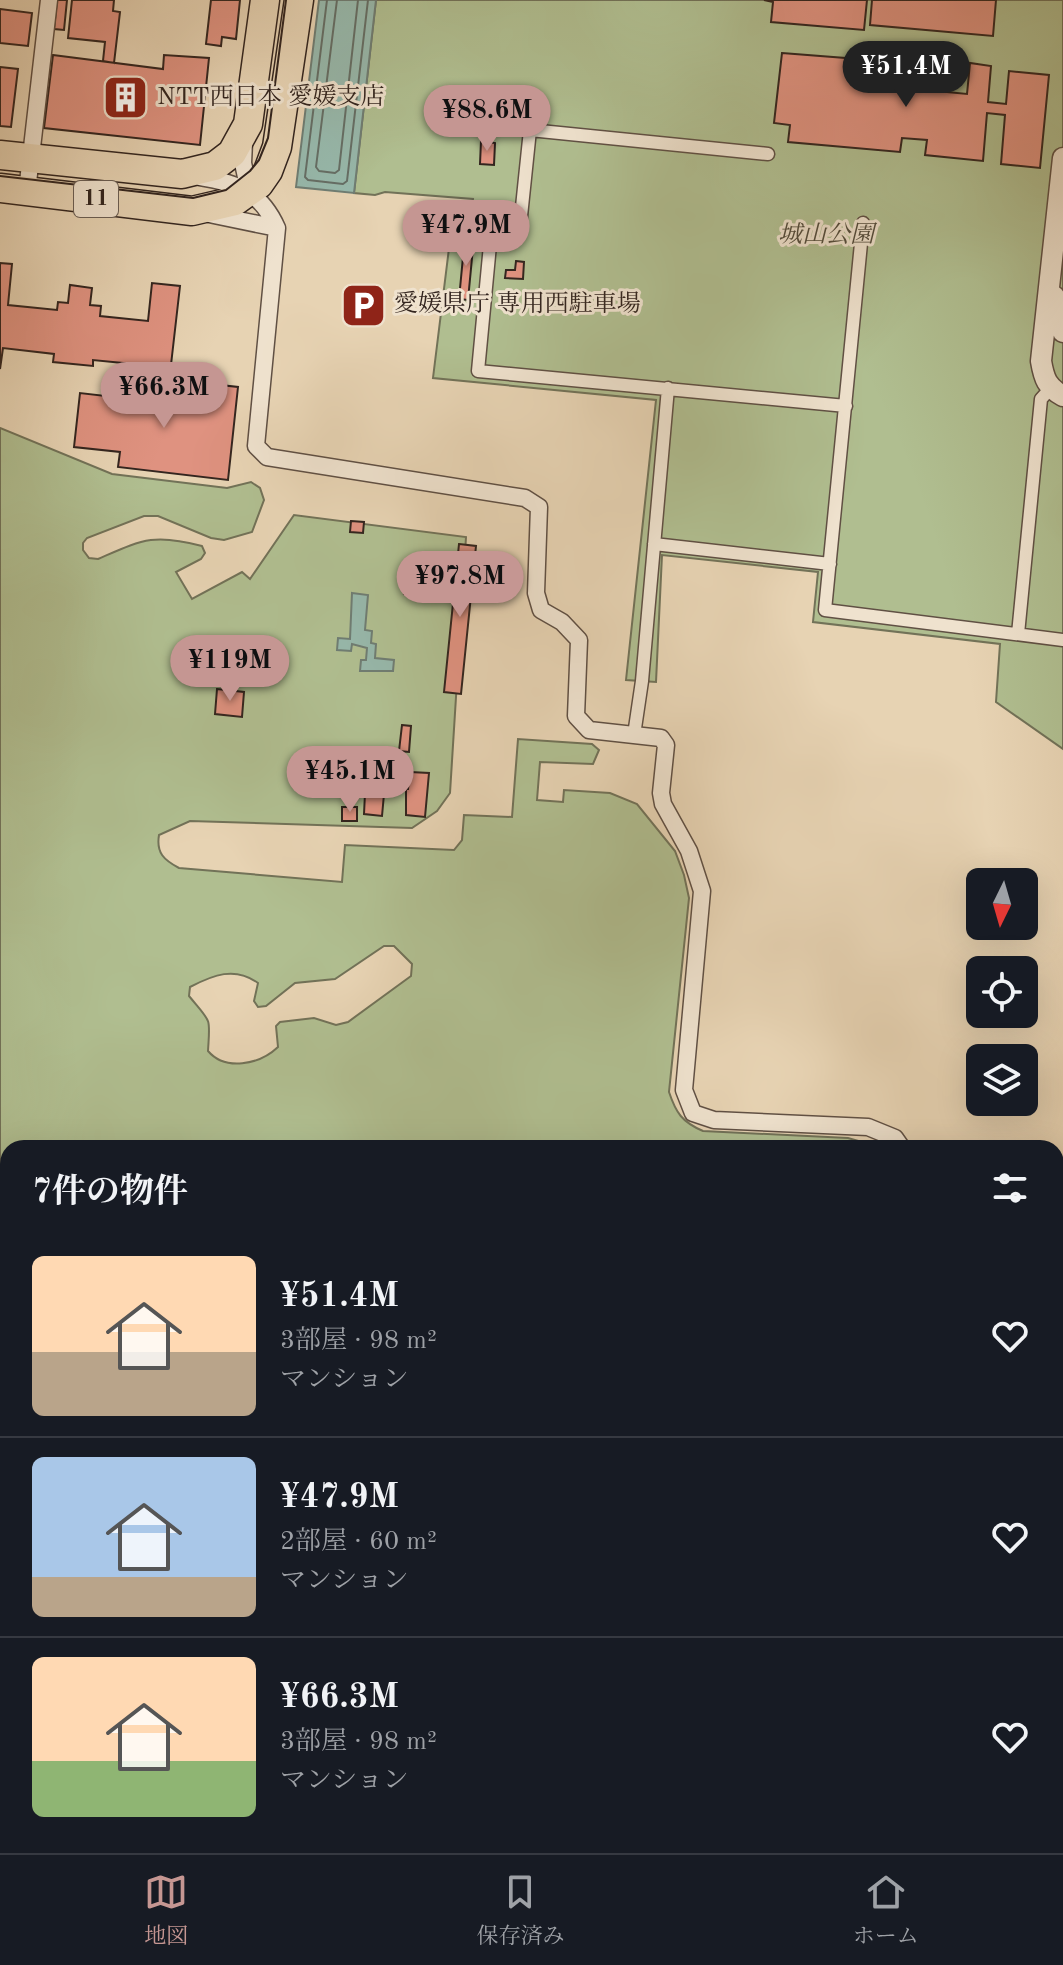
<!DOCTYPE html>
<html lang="ja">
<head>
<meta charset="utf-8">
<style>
  :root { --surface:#171b24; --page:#20242c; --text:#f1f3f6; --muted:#9ea1a6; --line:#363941; --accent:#c59692 }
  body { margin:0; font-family:"Old Standard TT","Noto Serif JP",serif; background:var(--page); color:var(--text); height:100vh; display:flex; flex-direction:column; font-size:30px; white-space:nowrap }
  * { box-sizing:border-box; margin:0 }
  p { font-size:26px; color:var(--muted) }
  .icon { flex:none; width:44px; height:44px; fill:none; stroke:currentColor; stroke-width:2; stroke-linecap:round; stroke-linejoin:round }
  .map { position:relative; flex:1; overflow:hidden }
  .drawer { position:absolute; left:0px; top:1140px; width:1064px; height:714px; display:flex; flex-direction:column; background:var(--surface); border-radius:24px 24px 0 0; box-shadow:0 8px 32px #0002 }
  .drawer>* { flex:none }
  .needle { width:52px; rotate:185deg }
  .tools { position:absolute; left:966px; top:868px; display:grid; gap:16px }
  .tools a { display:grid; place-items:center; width:72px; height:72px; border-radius:12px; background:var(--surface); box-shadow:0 8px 32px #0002; font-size:40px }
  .price { position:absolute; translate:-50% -68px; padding:0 18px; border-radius:28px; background:var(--accent); color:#111; font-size:26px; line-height:52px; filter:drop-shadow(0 2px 4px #0008) }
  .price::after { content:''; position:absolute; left:50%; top:48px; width:24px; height:18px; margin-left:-12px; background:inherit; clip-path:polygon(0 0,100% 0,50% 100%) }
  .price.on { background:#222; color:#fff }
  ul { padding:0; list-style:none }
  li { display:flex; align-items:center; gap:24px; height:200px; padding:0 32px }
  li+li { border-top:2px solid var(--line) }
  li span { display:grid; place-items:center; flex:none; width:224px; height:160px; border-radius:12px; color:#555 }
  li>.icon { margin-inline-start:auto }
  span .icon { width:96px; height:96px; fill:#fffc; stroke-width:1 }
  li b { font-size:34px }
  h2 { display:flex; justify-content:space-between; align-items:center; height:96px; padding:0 32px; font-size:34px }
  .tab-bar { display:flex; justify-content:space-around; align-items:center; height:112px; border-top:2px solid var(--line); background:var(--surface); font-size:22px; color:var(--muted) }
  .tab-bar a { display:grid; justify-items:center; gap:4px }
  .tab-bar .on { color:var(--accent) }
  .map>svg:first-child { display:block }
  .green { fill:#b0be90; stroke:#727258; stroke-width:2; fill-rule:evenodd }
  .water { fill:#97b8ab; stroke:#6f7d73; stroke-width:2 }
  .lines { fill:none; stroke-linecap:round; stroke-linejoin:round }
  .shore { stroke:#656e65; stroke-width:2 }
  .building { fill:#df9280; stroke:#33251f; stroke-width:2 }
  .pedestrian-casing { stroke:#605044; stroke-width:15 }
  .minor-casing { stroke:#605044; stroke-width:19 }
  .tertiary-casing { stroke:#605044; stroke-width:23 }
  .trunk-casing { stroke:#33251f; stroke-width:31 }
  .pedestrian { stroke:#efe2ce; stroke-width:12 }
  .minor { stroke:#efe2ce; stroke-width:16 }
  .tertiary { stroke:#efe2ce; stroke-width:20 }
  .trunk { stroke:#e7d3b3; stroke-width:28 }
  .tram { stroke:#33251f; stroke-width:2 }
  .labels { text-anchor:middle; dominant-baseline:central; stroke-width:6; stroke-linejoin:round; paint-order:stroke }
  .shield { fill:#efe2ce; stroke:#6b5e54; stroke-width:2 }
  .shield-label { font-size:22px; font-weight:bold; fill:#33251f }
  .poi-label { font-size:24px; fill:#33251f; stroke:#efe2ce; text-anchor:start }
  .park-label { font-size:24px; font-style:italic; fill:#524b3b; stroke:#efe2ce }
</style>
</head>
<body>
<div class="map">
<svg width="1063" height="1853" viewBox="0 0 1063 1853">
  <rect width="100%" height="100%" fill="#e7d3b3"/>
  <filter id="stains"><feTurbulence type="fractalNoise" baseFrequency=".0025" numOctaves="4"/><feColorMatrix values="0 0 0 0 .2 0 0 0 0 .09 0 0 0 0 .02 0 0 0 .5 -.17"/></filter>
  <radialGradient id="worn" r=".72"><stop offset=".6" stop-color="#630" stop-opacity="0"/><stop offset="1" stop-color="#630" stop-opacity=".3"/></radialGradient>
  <path class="green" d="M376,0H1063V749L996,702L1000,644L813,622L818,572L662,555L656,682L626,680L656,400L433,378L451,232L469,233L473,199L385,192L375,195L354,193Z
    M0,428L112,474L227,488L251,482L260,488L264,500L252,532L224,540L211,538L158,516H144L87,538L83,543V550L89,558L98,559C142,540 153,533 202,546L205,553L201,559L176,572L192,599L242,572L250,579L294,515L466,537L450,793L437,811L412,828L190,821L159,835C156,853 164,860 179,868L342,882L345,845L454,850L462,840L464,815L512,817L518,739L592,744L599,750L593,764L540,762L537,800L563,802L564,790L610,793L637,804L675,851L684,875L689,898L669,1092C676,1113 682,1122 703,1131L848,1138L883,1148H8V1846H25L15,1853H0ZM384,946H394L412,964L411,976L348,1022L336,1025L314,1018L280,1022L276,1026L278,1047C259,1065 225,1071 208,1051C210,1016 212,1024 189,996L190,987C213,975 235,966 258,983L254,1001L258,1007L266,1006L295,983L335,979Z"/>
  <path class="water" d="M319,0H376L354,193L296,187Z
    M352,593L368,595L365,630L372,631L371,643L376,644L375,658L394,660L393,671H360L361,660H366L367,648L352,644L351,651L337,650L338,638L350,639Z"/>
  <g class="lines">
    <path class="shore" d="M327,0L305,177L308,180L343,184L347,181L368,0
      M337,0L316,167L319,171L335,173L339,170L358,0"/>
  </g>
  <path class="building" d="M57,0H67L64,30L54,29Z
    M72,0H114L113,11L120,12L114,63L103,61L105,42L68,38Z
    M211,0H240L236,39L222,37L221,46L206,44Z
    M764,0H867L864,30L771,22L773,2Z
    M872,0H996L993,36L870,25Z
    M0,9L32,13L28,46L0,43Z
    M782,53L909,63L906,88L967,94L970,63L991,66L988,102L1006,104L1009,71L1049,75L1040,168L1001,164L1005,115L987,113L983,161L925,155L927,140L902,138L900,152L788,142L790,125L774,123Z
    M53,55L163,69L164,55L209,58L200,145L44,128Z
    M0,67L18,69L11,127L0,126Z
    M481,141L495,143L494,165L480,164Z
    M465,236L474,237L468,300L459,299Z
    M516,261L524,262L523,279L505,278L506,270H515Z
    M0,263L12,264L8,305L57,310L58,302L68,303L70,285L92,288L90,305L101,306L100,316L148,321L152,283L180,286L168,391L141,388L143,365L93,360V366L53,362L54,354L3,348L0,369Z
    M184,381L238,387L228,480L118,467L120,452L74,447L80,393L140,400L141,388L148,389L146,400L181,405Z
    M351,521L364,522L363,533L350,532Z
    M459,544L476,546L461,694L444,692Z
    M406,571L430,573L428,596L404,594Z
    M217,689L244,692L242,717L215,714Z
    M402,725L411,726L409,752L399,751Z
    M345,762L353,763L352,773L371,775V783L343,781Z
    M410,772L429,773L425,817L406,815V789H408Z
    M365,793L384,794L382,816L364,814Z
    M342,807H357V821H342Z
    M0,1349L8,1350V1372L0,1371Z
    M1056,1496L1063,1497V1561L1056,1560Z
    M1056,1681L1063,1682V1704H1056Z
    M1056,1757L1063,1758V1800L1056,1799Z
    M1063,1845V1853H955L956,1846Z
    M157,1846H265L264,1853H156Z"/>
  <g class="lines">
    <defs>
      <path id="pedestrian" d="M768,154L530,130L520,226L492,224L478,371L846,406
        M470,221L492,224
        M863,223L825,610L1063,640
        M654,544L830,564
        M1018,634L1041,399L1050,389
        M634,735L642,681L668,388"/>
      <path id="minor" d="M244,142L243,163L249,191
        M200,177C238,183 261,192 277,228L256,446L267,457L525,498L539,507L536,593L541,610L562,622L579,640L576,716L589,730L661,738L666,745L661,793L663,804L689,851L702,891L684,1090L693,1113L714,1120L868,1127L895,1138L902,1148
        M27,191L49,0
        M209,214L277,228
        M1056,1273H1063
        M1056,1411H1063
        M1056,1720H1063
        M810,1853L812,1846"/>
      <path id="tertiary" d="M1063,158L1041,361C1044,379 1047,387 1063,396
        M1054,296L1063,332"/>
      <path id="trunk" d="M0,155L182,174L215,166L232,153L248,124L265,0
        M0,188L192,211L235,201L259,184L268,171L277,147L299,0"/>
    </defs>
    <use href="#pedestrian" class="pedestrian-casing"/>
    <use href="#minor" class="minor-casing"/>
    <use href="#tertiary" class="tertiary-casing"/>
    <use href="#trunk" class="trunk-casing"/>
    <use href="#pedestrian" class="pedestrian"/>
    <use href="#minor" class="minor"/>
    <use href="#tertiary" class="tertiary"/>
    <use href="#trunk" class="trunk"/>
    <path class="tram" d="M0,176L193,198L226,190L250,171L259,160L268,138L286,0"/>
  </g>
  <defs>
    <symbol id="building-square" viewBox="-11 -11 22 22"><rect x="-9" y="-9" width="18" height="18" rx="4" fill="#8f2418" stroke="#efe2ce"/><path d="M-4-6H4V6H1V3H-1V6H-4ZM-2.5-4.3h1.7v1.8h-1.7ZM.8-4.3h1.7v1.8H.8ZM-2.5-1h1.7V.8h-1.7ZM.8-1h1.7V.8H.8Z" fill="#fff"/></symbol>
    <symbol id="parking-square" viewBox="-11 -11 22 22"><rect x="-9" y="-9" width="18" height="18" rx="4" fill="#8f2418" stroke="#efe2ce"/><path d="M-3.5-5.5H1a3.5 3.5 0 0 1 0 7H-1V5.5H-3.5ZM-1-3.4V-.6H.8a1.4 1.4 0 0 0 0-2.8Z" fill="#fff"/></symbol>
  </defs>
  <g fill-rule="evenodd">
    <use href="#building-square" x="100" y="72" width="51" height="51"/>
    <use href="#parking-square" x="338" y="280" width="51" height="51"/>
  </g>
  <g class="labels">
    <rect class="shield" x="74" y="181" width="44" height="36" rx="6"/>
    <g class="shield-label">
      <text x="96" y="199">11</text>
    </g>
    <g class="poi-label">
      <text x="157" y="98">NTT西日本 愛媛支店</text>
      <text x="394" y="305">愛媛県庁 専用西駐車場</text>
    </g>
    <g class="park-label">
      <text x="826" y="236">城山公園</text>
    </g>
  </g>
  <rect width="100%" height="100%" filter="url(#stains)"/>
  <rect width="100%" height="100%" fill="url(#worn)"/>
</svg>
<div class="tools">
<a><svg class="needle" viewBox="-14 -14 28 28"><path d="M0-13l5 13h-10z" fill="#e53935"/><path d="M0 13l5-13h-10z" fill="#9ea1a6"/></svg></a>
<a><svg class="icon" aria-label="locate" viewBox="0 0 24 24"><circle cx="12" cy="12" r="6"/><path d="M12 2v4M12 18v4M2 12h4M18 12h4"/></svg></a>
<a><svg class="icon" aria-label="layers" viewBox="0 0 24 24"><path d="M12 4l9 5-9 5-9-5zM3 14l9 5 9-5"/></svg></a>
</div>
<b class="price on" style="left:906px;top:109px">¥51.4M</b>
<b class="price" style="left:487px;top:153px">¥88.6M</b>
<b class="price" style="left:466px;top:268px">¥47.9M</b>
<b class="price" style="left:164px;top:430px">¥66.3M</b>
<b class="price" style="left:460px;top:619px">¥97.8M</b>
<b class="price" style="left:230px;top:703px">¥119M</b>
<b class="price" style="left:350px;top:814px">¥45.1M</b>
<section class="drawer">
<h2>7件の物件<svg class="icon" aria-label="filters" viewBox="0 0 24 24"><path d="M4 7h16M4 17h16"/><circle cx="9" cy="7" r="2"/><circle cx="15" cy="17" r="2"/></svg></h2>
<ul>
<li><span style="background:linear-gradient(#ffd9b3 60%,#b9a48a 0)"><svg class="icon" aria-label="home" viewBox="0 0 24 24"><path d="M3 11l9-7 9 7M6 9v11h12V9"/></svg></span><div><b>¥51.4M</b><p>3部屋 · 98 m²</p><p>マンション</p></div><svg class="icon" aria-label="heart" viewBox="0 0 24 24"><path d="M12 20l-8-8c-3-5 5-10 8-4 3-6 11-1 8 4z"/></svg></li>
<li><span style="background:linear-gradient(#a9c7e8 75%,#b9a48a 0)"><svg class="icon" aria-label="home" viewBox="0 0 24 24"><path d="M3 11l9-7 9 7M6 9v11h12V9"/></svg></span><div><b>¥47.9M</b><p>2部屋 · 60 m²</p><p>マンション</p></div><svg class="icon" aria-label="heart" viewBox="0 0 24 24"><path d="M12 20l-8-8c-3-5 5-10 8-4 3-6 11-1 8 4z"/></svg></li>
<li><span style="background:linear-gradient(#ffd9b3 65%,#8fb573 0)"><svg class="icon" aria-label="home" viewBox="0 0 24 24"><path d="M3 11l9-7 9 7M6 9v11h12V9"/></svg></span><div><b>¥66.3M</b><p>3部屋 · 98 m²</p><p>マンション</p></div><svg class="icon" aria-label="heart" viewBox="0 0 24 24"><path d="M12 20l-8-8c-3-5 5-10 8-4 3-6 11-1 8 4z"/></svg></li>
</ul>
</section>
</div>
<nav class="tab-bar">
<a class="on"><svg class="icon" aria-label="map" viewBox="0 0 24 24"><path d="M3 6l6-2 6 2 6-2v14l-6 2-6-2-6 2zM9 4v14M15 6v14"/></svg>地図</a>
<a><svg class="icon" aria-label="saved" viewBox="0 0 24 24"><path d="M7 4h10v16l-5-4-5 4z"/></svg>保存済み</a>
<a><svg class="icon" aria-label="home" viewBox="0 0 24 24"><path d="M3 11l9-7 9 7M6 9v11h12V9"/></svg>ホーム</a>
</nav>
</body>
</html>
